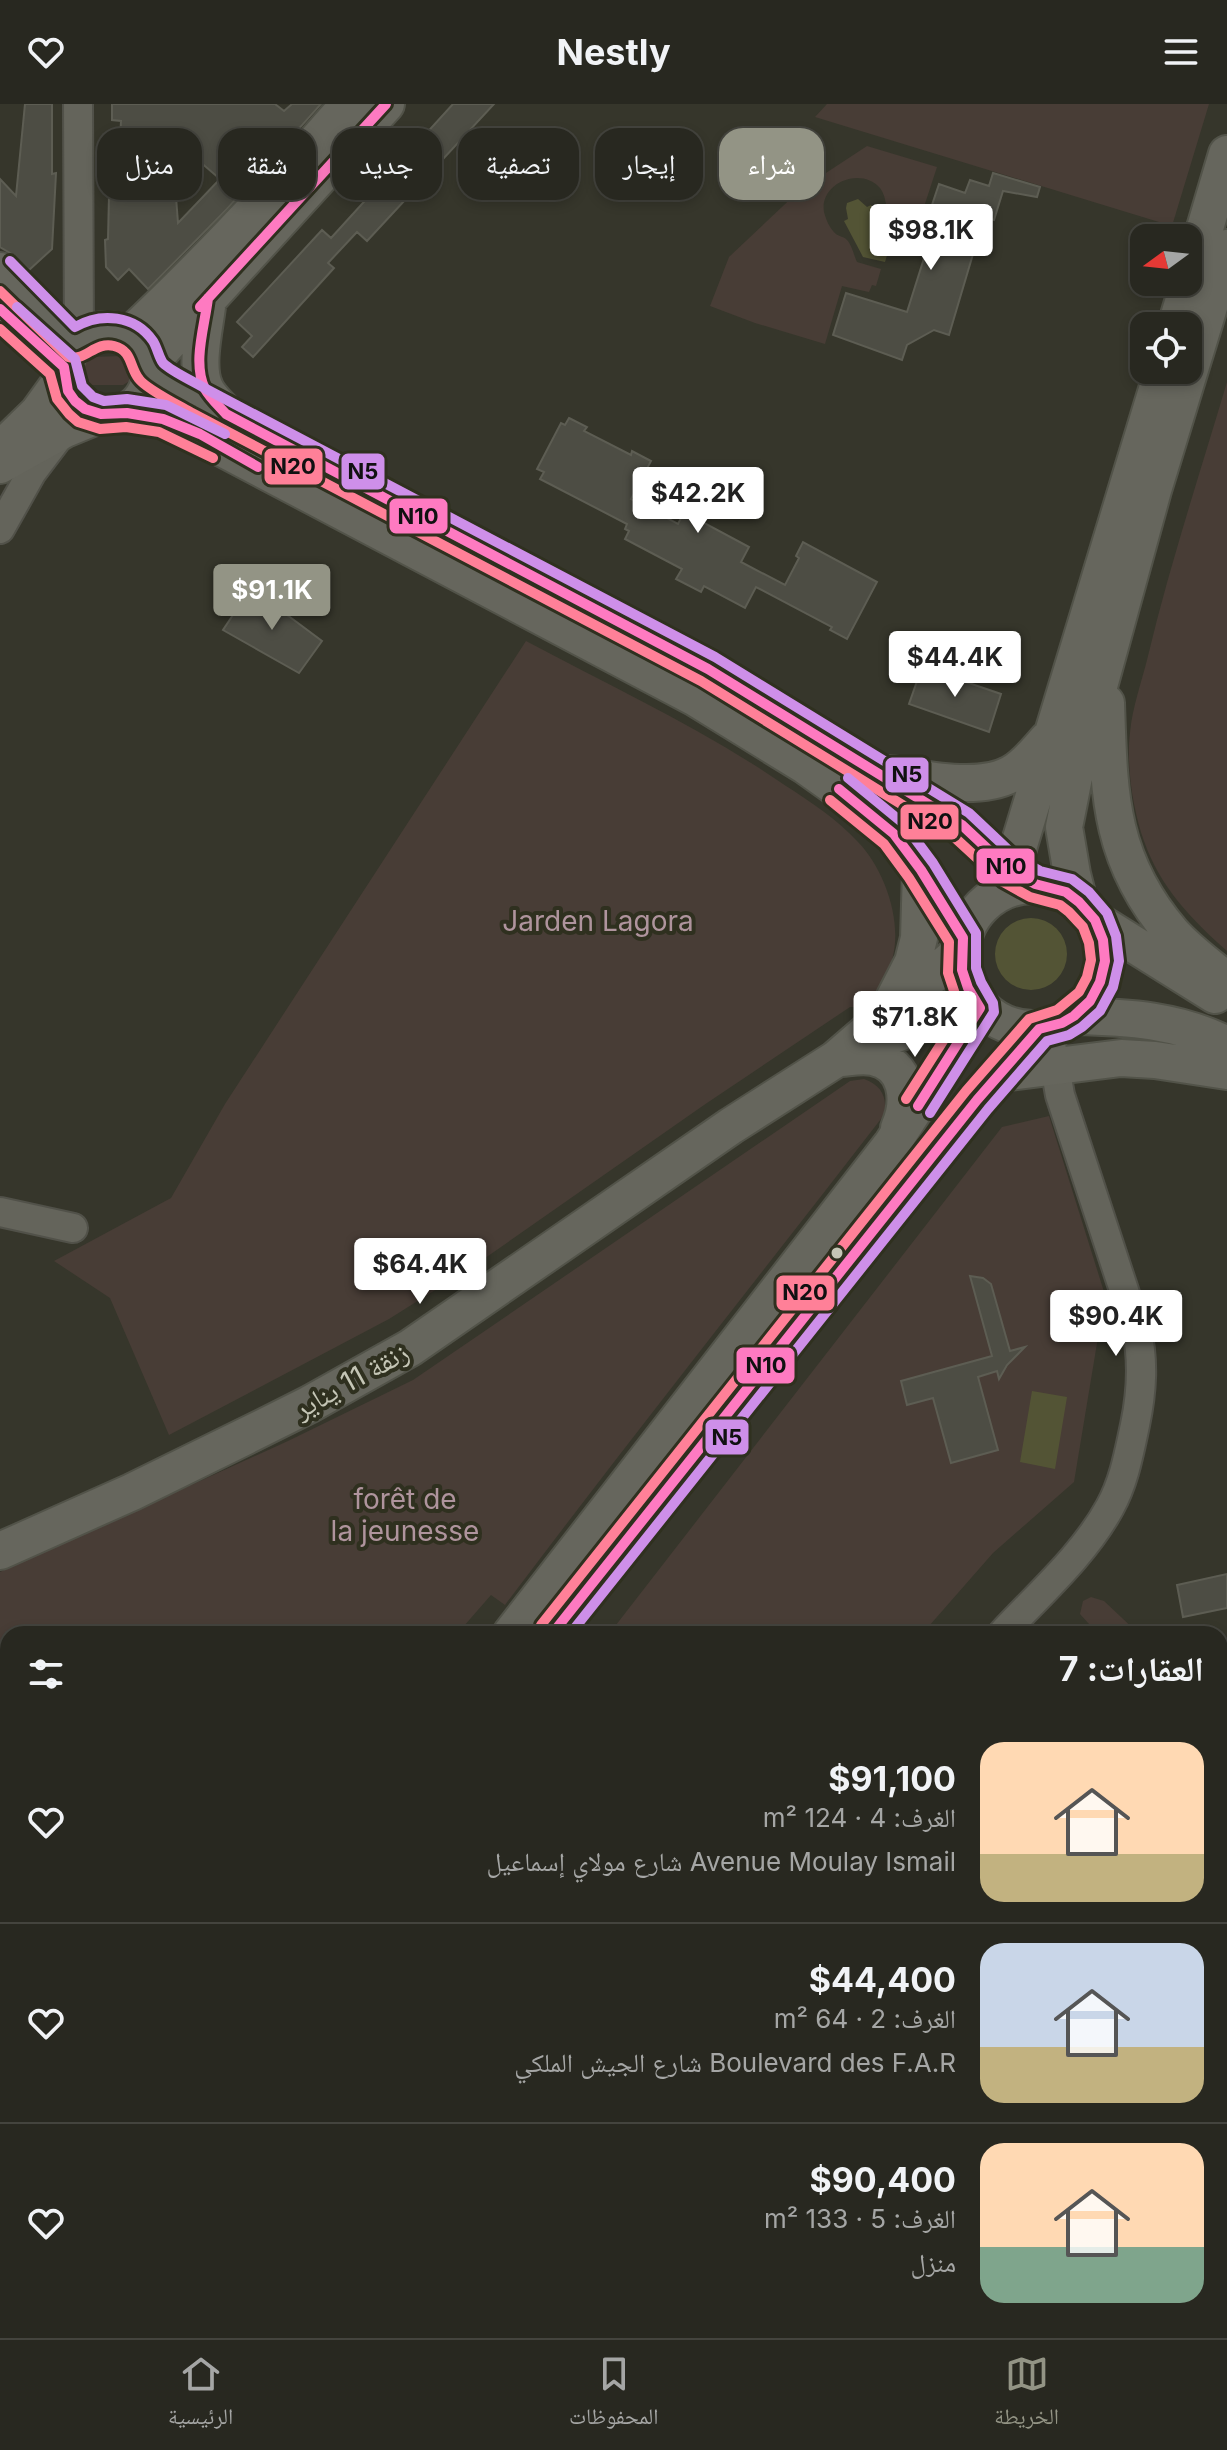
<!DOCTYPE html>
<html lang="ar">
<head>
<meta charset="utf-8">
<style>
  :root { --surface:#282820; --page:#303029; --text:#f1f3f6; --muted:#a5a6a5; --line:#44443e; --accent:#939485 }
  body { margin:0; font-family:Inter,"Noto Naskh Arabic",sans-serif; background:var(--page); color:var(--text); direction:rtl; height:100vh; display:flex; flex-direction:column; font-size:30px; white-space:nowrap }
  * { box-sizing:border-box; margin:0 }
  p { font-size:26px; color:var(--muted) }
  .icon { flex:none; width:44px; height:44px; fill:none; stroke:currentColor; stroke-width:2; stroke-linecap:round; stroke-linejoin:round }
  .map { position:relative; flex:1; overflow:hidden; direction:ltr }
  .drawer { position:absolute; left:0px; top:1522px; width:1228px; height:712px; display:flex; flex-direction:column; background:var(--surface); border-radius:24px 24px 0 0; box-shadow:0 4px 12px #0003,0 0 0 2px var(--line); direction:rtl }
  .drawer>* { flex:none }
  .hud { position:absolute; left:24px; top:24px; width:800px; height:72px; direction:rtl; display:flex; gap:16px }
  .needle { width:52px; rotate:255deg }
  .tools { position:absolute; left:1130px; top:120px; display:grid; gap:16px }
  .tools a { display:grid; place-items:center; width:72px; height:72px; border-radius:16px; background:var(--surface); box-shadow:0 4px 12px #0003,0 0 0 2px var(--line); font-size:40px }
  .price { position:absolute; translate:-50% -68px; padding:0 18px; border-radius:8px; background:#fff; color:#222; font-size:26px; line-height:52px; filter:drop-shadow(0 2px 4px #0008) }
  .price::after { content:''; position:absolute; left:50%; top:48px; width:24px; height:18px; margin-left:-12px; background:inherit; clip-path:polygon(0 0,100% 0,50% 100%) }
  .price.on { background:var(--accent); color:#fff }
  ul { padding:0; list-style:none }
  li { display:flex; align-items:center; gap:24px; height:200px; padding:0 24px }
  li+li { border-top:2px solid var(--line) }
  li span { display:grid; place-items:center; flex:none; width:224px; height:160px; border-radius:24px; color:#555 }
  li>.icon { margin-inline-start:auto }
  span .icon { width:96px; height:96px; fill:#fffc; stroke-width:1 }
  li b { font-size:34px }
  h2 { display:flex; justify-content:space-between; align-items:center; height:96px; padding:0 24px; font-size:34px }
  .pill { padding:0 28px; border-radius:24px; background:var(--surface); box-shadow:0 4px 12px #0003,0 0 0 2px var(--line); font-size:28px; line-height:72px }
  .pill.on { background:var(--accent); color:#fff }
  header { display:flex; justify-content:space-between; align-items:center; height:104px; padding:0 24px; background:var(--surface); font-size:36px; font-weight:700 }
  .menu { display:flex; justify-content:space-around; align-items:center; height:112px; border-top:2px solid var(--line); background:var(--surface); font-size:22px; color:var(--muted) }
  .menu a { display:grid; justify-items:center; gap:4px }
  .menu .on { color:var(--accent) }
  .map>svg:first-child { display:block }
  .green { fill:#483d36 }
  .water { fill:#535435 }
  .lines { fill:none; stroke-linecap:round; stroke-linejoin:round }
  .stream { stroke:#535435; stroke-width:6 }
  .building { fill:#4d4d44; stroke:#5d5d53; stroke-width:2; fill-rule:evenodd }
  .minor-casing { stroke:#515149; stroke-width:32 }
  .major-casing { stroke:#525349; stroke-width:40 }
  .minor { stroke:#64645b; stroke-width:28 }
  .major { stroke:#66665d; stroke-width:36 }
  .bus-1-casing { stroke:#2f301f; stroke-width:16 }
  .bus-2-casing { stroke:#2f301f; stroke-width:16 }
  .bus-3-casing { stroke:#2f301f; stroke-width:16 }
  .bus-1 { stroke:#fe7ac1; stroke-width:10 }
  .bus-2 { stroke:#ff8098; stroke-width:10 }
  .bus-3 { stroke:#ce8fe9; stroke-width:10 }
  .bus-dot { fill:#c5c6b6; stroke:#2f301f; stroke-width:3 }
  .labels { text-anchor:middle; dominant-baseline:central; stroke-width:8; stroke-linejoin:round; paint-order:stroke }
  .park-label { font-size:28px; fill:#af949d; stroke:#2f301f }
  .street-label { font-size:28px; fill:#c5c6b6; stroke:#2f301f }
  .line-badge { stroke:#2f301f; stroke-width:3 }
  .pale-badge-label { font-size:22px; text-anchor:middle; font-weight:bold; fill:#111 }
</style>
</head>
<body>
<header><svg class="icon" aria-label="menu" viewBox="0 0 24 24"><path d="M4 6h16M4 12h16M4 18h16"/></svg>Nestly<svg class="icon" aria-label="heart" viewBox="0 0 24 24"><path d="M12 20l-8-8c-3-5 5-10 8-4 3-6 11-1 8 4z"/></svg></header>
<div class="map">
<svg width="1227" height="2234" viewBox="0 0 1227 2234">
  <rect width="100%" height="100%" fill="#36362b"/>
  <path class="green" d="M827,0H1209L1172,122L815,13Z
    M867,42L937,63L922,109L929,112L919,147L907,146C901,135 893,124 889,113C885,103 887,93 880,84C861,62 819,79 824,108C826,116 830,125 836,130C838,132 845,133 847,136C852,141 854,152 857,158L881,165L876,182L872,181L869,188L842,182L825,240L755,219L710,202L729,153L800,86Z
    M122,252L134,258L135,274L123,281H91L81,272L80,263L90,253Z
    M1227,278V847C1191,815 1160,783 1144,737C1133,707 1126,661 1130,629C1132,604 1142,577 1148,552C1170,460 1200,369 1227,278Z
    M526,537C614,584 705,626 786,682C811,698 838,716 858,738C885,766 903,818 892,856C886,875 877,889 864,903H850L704,1001L478,1159L389,1215L169,1331L110,1194L54,1157L171,1094L225,1000Z
    M864,975C881,981 888,993 884,1011C758,1174 629,1336 505,1501L491,1491L457,1530H8V2226H70L69,2234H0V1468L288,1337L413,1276L850,977Z
    M1049,1012L1105,1191L1074,1378L993,1449L922,1530H609L1002,1023Z
    M1091,1493L1104,1497L1139,1530H1098L1080,1510L1083,1497Z
    M1227,1858V2234H837L843,2226H1220V1867Z"/>
  <path class="water" d="M858,95L867,103L871,101L891,138L885,158L863,153L844,117L848,115L846,104L847,99Z
    M995 850a36 36 0 1 1 72 0a36 36 0 1 1-72 0Z
    M1032,1287L1067,1293L1055,1365L1020,1358Z"/>
  <g class="lines">
    <path class="stream" d="M1220,1829L1227,1821
      M647,2234L657,2226"/>
  </g>
  <path class="building" d="M25,0H52V70L56,69L52,145L29,166L15,152L0,143V75L16,92Z
    M112,0H275L284,7L292,0H321L227,105L148,185L129,165L118,176L106,163L105,136L108,135L109,92H117L121,17L112,16ZM177,38L220,75L178,119L175,80Z
    M453,0H494L367,137L357,128L328,159L334,164L253,253L242,243L252,232L237,218L322,126L331,134Z
    M993,69L1040,83L1037,93L1003,87L994,116L984,113L949,231L934,226L907,241L902,256L833,231L846,189L907,208L938,110L930,107L939,80L965,89L970,76L989,82Z
    M569,314L587,323L584,327L631,351L632,347L651,357L631,395L678,420L684,408L749,443L741,458L785,481L799,454L796,452L803,438L877,478L847,535L830,526L832,523L756,483L745,504L704,482L701,488L676,475L682,465L625,435L629,427L625,425L627,420L540,375L544,368L537,365L561,319L565,321Z
    M251,484L322,537L299,569L223,526Z
    M922,563L1001,590L989,628L909,600Z
    M970,1172L983,1174L991,1180L1010,1247L1025,1243L1007,1261L999,1275L997,1267L978,1273L998,1346L951,1359L933,1294L907,1301L901,1277L992,1252Z
    M1227,1470V1504L1183,1513L1177,1481Z"/>
  <g class="lines">
    <defs>
      <path id="minor" d="M78,0L79,236
        M0,425L32,368L60,331
        M0,1108L73,1124
        M1002,1530C1038,1491 1084,1451 1110,1403C1124,1378 1129,1349 1135,1321C1142,1287 1144,1256 1136,1223L1060,991L1048,923
        M573,2234L576,2230L575,2226"/>
      <path id="major" d="M0,167L74,241
        M208,194C206,219 194,261 205,284C209,293 218,301 225,309
        M0,205L64,263
        M1176,222L1227,50
        M64 269a43 43 0 1 1 86 0a43 43 0 1 1-86 0Z
        M129,232C207,159 279,81 349,0
        M149,260L386,0
        M150,267L199,297L708,565L962,721L1010,766L1035,780
        M123,309L163,315L190,327L694,593L806,662L855,697L894,730L921,766L963,834
        M0,346L38,309L64,273
        M0,361L65,325L99,311
        M1106,599C1109,689 1109,756 1172,829C1188,847 1209,862 1227,877
        M892,670C924,676 981,687 1011,670C1026,662 1036,648 1048,635
        M961 853a72 72 0 1 1 144 0a72 72 0 1 1-144 0Z
        M1006,784L1163,266
        M1079,798L1072,770L1064,723L1074,673L1153,386L1227,144
        M1095,816L1215,891
        M894,895L913,858L919,834L921,766
        M1074,912C1128,913 1178,916 1227,941
        M859,945L938,913L980,904
        M841,954C852,953 862,951 873,953C908,960 911,997 899,1024
        M1001,969L1121,954L1155,956L1227,967
        M0,1447L132,1388L246,1332L310,1300L410,1244L731,1022L836,955L961,847
        M511,1530L892,1040L980,904
        M552,1530L977,996L1039,925
        M95,2234L96,2226
        M127,2234L128,2226"/>
    </defs>
    <use href="#minor" class="minor-casing"/>
    <use href="#major" class="major-casing"/>
    <use href="#minor" class="minor"/>
    <use href="#major" class="major"/>
    <defs>
      <path id="bus-1" d="M208,194C205,221 192,259 205,285C210,294 219,302 226,310L708,565L962,721L1010,766L1035,780L1066,788L1079,798L1095,816L1103,836L1105,857L1100,878L1090,897L1074,912L1062,919L1039,925L977,996L552,1530
        M200,203L386,0
        M0,205L64,263L68,287L75,297L85,305L101,310L127,309L163,315L200,330L258,363
        M839,685L894,730L921,766L963,834L962,866L968,884L980,904L918,1002"/>
      <path id="bus-2" d="M0,187L68,253C85,258 95,237 114,242C133,247 129,263 139,275C146,285 180,302 192,309L701,577L953,732L1003,778L1030,793L1060,801L1069,808L1083,823L1089,839L1091,856L1087,873L1079,888L1057,906L1029,915L966,987L541,1521
        M0,225L50,270L57,295L69,310L78,318L100,325L126,323L159,328L213,354
        M830,696L884,740L909,774L949,838L948,869L955,890L964,904L906,995"/>
      <path id="bus-3" d="M10,157L75,223C101,208 135,211 153,237C157,243 159,254 163,259C172,268 195,278 206,285L715,553L969,709L1018,755L1040,767L1072,775L1089,788L1107,809L1116,832L1119,857L1113,883L1100,907L1082,923L1069,931L1047,937L988,1005L570,1530
        M17,203L75,255L82,282L93,293L104,297L127,295L166,301L225,330
        M848,674L904,720L933,759L976,829V864L981,878L993,899L994,908L930,1009"/>
    </defs>
    <use href="#bus-1" class="bus-1-casing"/>
    <use href="#bus-2" class="bus-2-casing"/>
    <use href="#bus-3" class="bus-3-casing"/>
    <use href="#bus-1" class="bus-1"/>
    <use href="#bus-2" class="bus-2"/>
    <use href="#bus-3" class="bus-3"/>
  </g>
  <circle class="bus-dot" cx="837" cy="1149" r="7"/>
  <g class="labels">
    <g class="park-label">
      <text x="598" y="817">Jarden Lagora</text>
      <text x="405" y="1395">forêt de<tspan x="405" dy="32">la jeunesse</tspan></text>
    </g>
    <g class="street-label">
      <text transform="translate(351 1276) rotate(-29)">زنقة 11 يناير</text>
    </g>
  </g>
  <g class="line-badge">
    <rect x="263" y="343" width="61" height="39" rx="8" fill="#ff8098"/>
    <rect x="340" y="348" width="46" height="39" rx="8" fill="#ce8fe9"/>
    <rect x="388" y="393" width="61" height="38" rx="8" fill="#fe7ac1"/>
    <rect x="884" y="652" width="46" height="38" rx="8" fill="#ce8fe9"/>
    <rect x="899" y="699" width="61" height="38" rx="8" fill="#ff8098"/>
    <rect x="975" y="743" width="61" height="38" rx="8" fill="#fe7ac1"/>
    <rect x="775" y="1170" width="61" height="38" rx="8" fill="#ff8098"/>
    <rect x="735" y="1242" width="61" height="39" rx="8" fill="#fe7ac1"/>
    <rect x="704" y="1314" width="46" height="38" rx="8" fill="#ce8fe9"/>
  </g>
  <g class="pale-badge-label">
    <text x="293" y="370">N20</text>
    <text x="363" y="375">N5</text>
    <text x="418" y="420">N10</text>
    <text x="907" y="678">N5</text>
    <text x="930" y="725">N20</text>
    <text x="1006" y="770">N10</text>
    <text x="805" y="1196">N20</text>
    <text x="766" y="1269">N10</text>
    <text x="727" y="1341">N5</text>
  </g>
</svg>
<div class="tools">
<a><svg class="needle" viewBox="-14 -14 28 28"><path d="M0-13l5 13h-10z" fill="#e53935"/><path d="M0 13l5-13h-10z" fill="#a5a6a5"/></svg></a>
<a><svg class="icon" aria-label="locate" viewBox="0 0 24 24"><circle cx="12" cy="12" r="6"/><path d="M12 2v4M12 18v4M2 12h4M18 12h4"/></svg></a>
</div>
<b class="price" style="left:931px;top:168px">$98.1K</b>
<b class="price" style="left:698px;top:431px">$42.2K</b>
<b class="price on" style="left:272px;top:528px">$91.1K</b>
<b class="price" style="left:955px;top:595px">$44.4K</b>
<b class="price" style="left:915px;top:955px">$71.8K</b>
<b class="price" style="left:420px;top:1202px">$64.4K</b>
<b class="price" style="left:1116px;top:1254px">$90.4K</b>
<div class="hud">
<a class="pill on">شراء</a>
<a class="pill">إيجار</a>
<a class="pill">تصفية</a>
<a class="pill">جديد</a>
<a class="pill">شقة</a>
<a class="pill">منزل</a>
</div>
<section class="drawer">
<h2>العقارات: 7<svg class="icon" aria-label="filters" viewBox="0 0 24 24"><path d="M4 7h16M4 17h16"/><circle cx="9" cy="7" r="2"/><circle cx="15" cy="17" r="2"/></svg></h2>
<ul>
<li><span style="background:linear-gradient(#ffd9b3 70%,#c2b280 0)"><svg class="icon" aria-label="home" viewBox="0 0 24 24"><path d="M3 11l9-7 9 7M6 9v11h12V9"/></svg></span><div><b>$91,100</b><p>الغرف: 4 · 124 m²</p><p>Avenue Moulay Ismail شارع مولاي إسماعيل</p></div><svg class="icon" aria-label="heart" viewBox="0 0 24 24"><path d="M12 20l-8-8c-3-5 5-10 8-4 3-6 11-1 8 4z"/></svg></li>
<li><span style="background:linear-gradient(#c9d6e8 65%,#c2b280 0)"><svg class="icon" aria-label="home" viewBox="0 0 24 24"><path d="M3 11l9-7 9 7M6 9v11h12V9"/></svg></span><div><b>$44,400</b><p>الغرف: 2 · 64 m²</p><p>Boulevard des F.A.R شارع الجيش الملكي</p></div><svg class="icon" aria-label="heart" viewBox="0 0 24 24"><path d="M12 20l-8-8c-3-5 5-10 8-4 3-6 11-1 8 4z"/></svg></li>
<li><span style="background:linear-gradient(#ffd9b3 65%,#7fa58c 0)"><svg class="icon" aria-label="home" viewBox="0 0 24 24"><path d="M3 11l9-7 9 7M6 9v11h12V9"/></svg></span><div><b>$90,400</b><p>الغرف: 5 · 133 m²</p><p>منزل</p></div><svg class="icon" aria-label="heart" viewBox="0 0 24 24"><path d="M12 20l-8-8c-3-5 5-10 8-4 3-6 11-1 8 4z"/></svg></li>
</ul>
</section>
</div>
<nav class="menu">
<a class="on"><svg class="icon" aria-label="map" viewBox="0 0 24 24"><path d="M3 6l6-2 6 2 6-2v14l-6 2-6-2-6 2zM9 4v14M15 6v14"/></svg>الخريطة</a>
<a><svg class="icon" aria-label="saved" viewBox="0 0 24 24"><path d="M7 4h10v16l-5-4-5 4z"/></svg>المحفوظات</a>
<a><svg class="icon" aria-label="home" viewBox="0 0 24 24"><path d="M3 11l9-7 9 7M6 9v11h12V9"/></svg>الرئيسية</a>
</nav>
</body>
</html>
